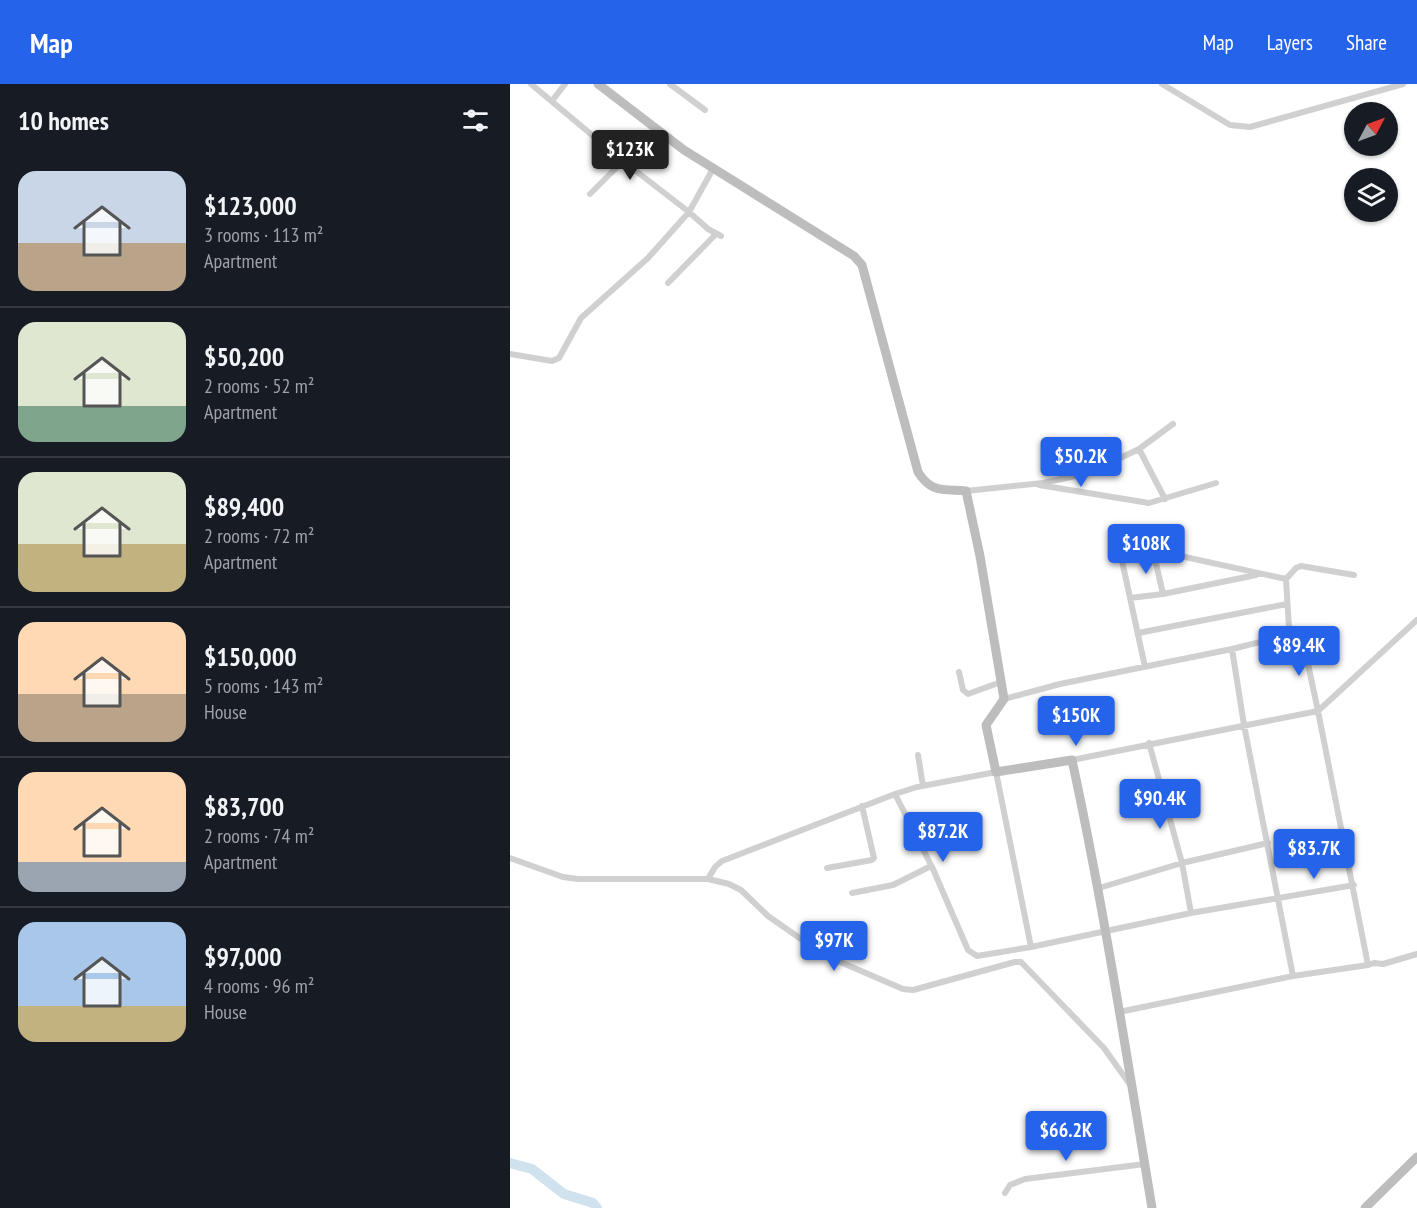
<!DOCTYPE html>
<html lang="en">
<head>
<meta charset="utf-8">
<style>
  :root { --surface:#171b24; --page:#242831; --text:#f1f3f6; --muted:#9ea1a6; --line:#363941; --accent:#2563eb }
  body { margin:0; font-family:"PT Sans Narrow",sans-serif; background:var(--page); color:var(--text); height:100vh; display:flex; flex-direction:column; font-size:22px; white-space:nowrap }
  * { box-sizing:border-box; margin:0 }
  p { font-size:20px; color:var(--muted) }
  .icon { flex:none; width:33px; height:33px; fill:none; stroke:currentColor; stroke-width:2; stroke-linecap:round; stroke-linejoin:round }
  .map { position:relative; flex:1; overflow:hidden }
  .details { display:flex; flex-direction:column; background:var(--surface); width:510px }
  .details>* { flex:none }
  .needle { width:39px; rotate:49deg }
  .controls { position:absolute; left:834px; top:18px; display:grid; gap:12px }
  .controls a { display:grid; place-items:center; width:54px; height:54px; border-radius:50%; background:var(--surface); box-shadow:0 2px 4px #0004; font-size:30px }
  .price { position:absolute; translate:-50% -51px; padding:0 14px; border-radius:6px; background:var(--accent); color:#fff; font-size:20px; line-height:39px; filter:drop-shadow(0 2px 3px #0008) }
  .price::after { content:''; position:absolute; left:50%; top:36px; width:18px; height:14px; margin-left:-9px; background:inherit; clip-path:polygon(0 0,100% 0,50% 100%) }
  .price.on { background:#222; color:#fff }
  ul { padding:0; list-style:none }
  li { display:flex; align-items:center; gap:18px; height:150px; padding:0 18px }
  li+li { border-top:2px solid var(--line) }
  li span { display:grid; place-items:center; flex:none; width:168px; height:120px; border-radius:18px; color:#555 }
  li>.icon { margin-inline-start:auto }
  span .icon { width:72px; height:72px; fill:#fffc; stroke-width:1 }
  li b { font-size:26px }
  h2 { display:flex; justify-content:space-between; align-items:center; height:72px; padding:0 18px; font-size:26px }
  header { display:flex; align-items:center; gap:36px; box-sizing:border-box; height:84px; padding:0 30px; background:var(--accent); color:#fff }
  header strong { font-size:28px }
  nav { display:flex; gap:33px; margin-inline-start:auto; font-size:21px }
  main { display:flex; flex:1; min-height:0 }
  .map>svg:first-child { display:block }
  .lines { fill:none; stroke-linecap:round; stroke-linejoin:round }
  .river { stroke:#cfe2ee; stroke-width:10 }
  .street { stroke:#d0d0d0; stroke-width:6 }
  .secondary { stroke:#bdbdbd; stroke-width:9 }
</style>
</head>
<body>
<header>
<strong>Map</strong>
<nav><a>Map</a><a>Layers</a><a>Share</a></nav>
</header>
<main>
<section class="details">
<h2>10 homes<svg class="icon" aria-label="filters" viewBox="0 0 24 24"><path d="M4 7h16M4 17h16"/><circle cx="9" cy="7" r="2"/><circle cx="15" cy="17" r="2"/></svg></h2>
<ul>
<li><span style="background:linear-gradient(#c9d6e8 60%,#b9a48a 0)"><svg class="icon" aria-label="home" viewBox="0 0 24 24"><path d="M3 11l9-7 9 7M6 9v11h12V9"/></svg></span><div><b>$123,000</b><p>3 rooms · 113 m²</p><p>Apartment</p></div></li>
<li><span style="background:linear-gradient(#dfe7d0 70%,#7fa58c 0)"><svg class="icon" aria-label="home" viewBox="0 0 24 24"><path d="M3 11l9-7 9 7M6 9v11h12V9"/></svg></span><div><b>$50,200</b><p>2 rooms · 52 m²</p><p>Apartment</p></div></li>
<li><span style="background:linear-gradient(#dfe7d0 60%,#c2b280 0)"><svg class="icon" aria-label="home" viewBox="0 0 24 24"><path d="M3 11l9-7 9 7M6 9v11h12V9"/></svg></span><div><b>$89,400</b><p>2 rooms · 72 m²</p><p>Apartment</p></div></li>
<li><span style="background:linear-gradient(#ffd9b3 60%,#b9a48a 0)"><svg class="icon" aria-label="home" viewBox="0 0 24 24"><path d="M3 11l9-7 9 7M6 9v11h12V9"/></svg></span><div><b>$150,000</b><p>5 rooms · 143 m²</p><p>House</p></div></li>
<li><span style="background:linear-gradient(#ffd9b3 75%,#9aa5b1 0)"><svg class="icon" aria-label="home" viewBox="0 0 24 24"><path d="M3 11l9-7 9 7M6 9v11h12V9"/></svg></span><div><b>$83,700</b><p>2 rooms · 74 m²</p><p>Apartment</p></div></li>
<li><span style="background:linear-gradient(#a9c7e8 70%,#c2b280 0)"><svg class="icon" aria-label="home" viewBox="0 0 24 24"><path d="M3 11l9-7 9 7M6 9v11h12V9"/></svg></span><div><b>$97,000</b><p>4 rooms · 96 m²</p><p>House</p></div></li>
</ul>
</section>
<div class="map">
<svg width="907" height="1124" viewBox="0 0 907 1124">
  <rect width="100%" height="100%" fill="#fff"/>
  <g class="lines">
    <path class="river" d="M0,1079L22,1085L54,1110L83,1119L87,1124"/>
    <path class="street" d="M21,0L113,77L179,128L204,83
      M160,0L195,26
      M652,0L720,41L740,43L893,0
      M42,17L55,0
      M80,110L113,77
      M158,199L206,150
      M0,270L42,277L49,274L71,234L138,174L179,128L198,145L211,152
      M629,365L655,415
      M529,401L639,419L706,399
      M456,407L533,399L579,389L629,365L663,340
      M643,466L653,510
      M776,495L786,484L791,482L844,491
      M620,514L653,510L746,491
      M628,549L777,520
      M777,549L792,552L808,627
      M722,565L734,641L783,892
      M635,583L609,463L611,460L619,459L643,466L776,495
      M449,588L453,606L458,610L491,598
      M494,615L550,600L722,565L770,553L777,549L779,544L776,495
      M808,627L907,536
      M639,659L672,779L681,829
      M408,671L413,702
      M562,676L808,627L858,881L783,892L609,928
      M385,710L423,785L458,866L467,872L521,863L681,829L844,801
      M657,725L684,722
      M0,774L53,793L68,795H198L219,800L231,806L258,832L314,871L393,905L403,906L505,878H511L594,964L621,1002
      M317,784L362,776L364,774L352,722
      M198,795L205,783L212,777L385,710L407,703L486,688L521,863
      M589,804L672,779L758,759
      M342,809L383,801L421,782
      M858,881L864,879L873,880L907,870
      M495,1109L500,1101L515,1095L635,1080"/>
    <path class="secondary" d="M88,0L174,66L344,172L352,181L408,388C421,409 433,405 456,407L470,472L494,615L476,641L486,688L562,676C594,824 617,974 642,1124
      M855,1124L907,1073"/>
  </g>
</svg>
<div class="controls">
<a><svg class="needle" viewBox="-14 -14 28 28"><path d="M0-13l5 13h-10z" fill="#e53935"/><path d="M0 13l5-13h-10z" fill="#9ea1a6"/></svg></a>
<a><svg class="icon" aria-label="layers" viewBox="0 0 24 24"><path d="M12 4l9 5-9 5-9-5zM3 14l9 5 9-5"/></svg></a>
</div>
<b class="price on" style="left:120px;top:97px">$123K</b>
<b class="price" style="left:571px;top:404px">$50.2K</b>
<b class="price" style="left:636px;top:491px">$108K</b>
<b class="price" style="left:789px;top:593px">$89.4K</b>
<b class="price" style="left:566px;top:663px">$150K</b>
<b class="price" style="left:650px;top:746px">$90.4K</b>
<b class="price" style="left:433px;top:779px">$87.2K</b>
<b class="price" style="left:804px;top:796px">$83.7K</b>
<b class="price" style="left:324px;top:888px">$97K</b>
<b class="price" style="left:556px;top:1078px">$66.2K</b>
</div>
</main>
</body>
</html>
